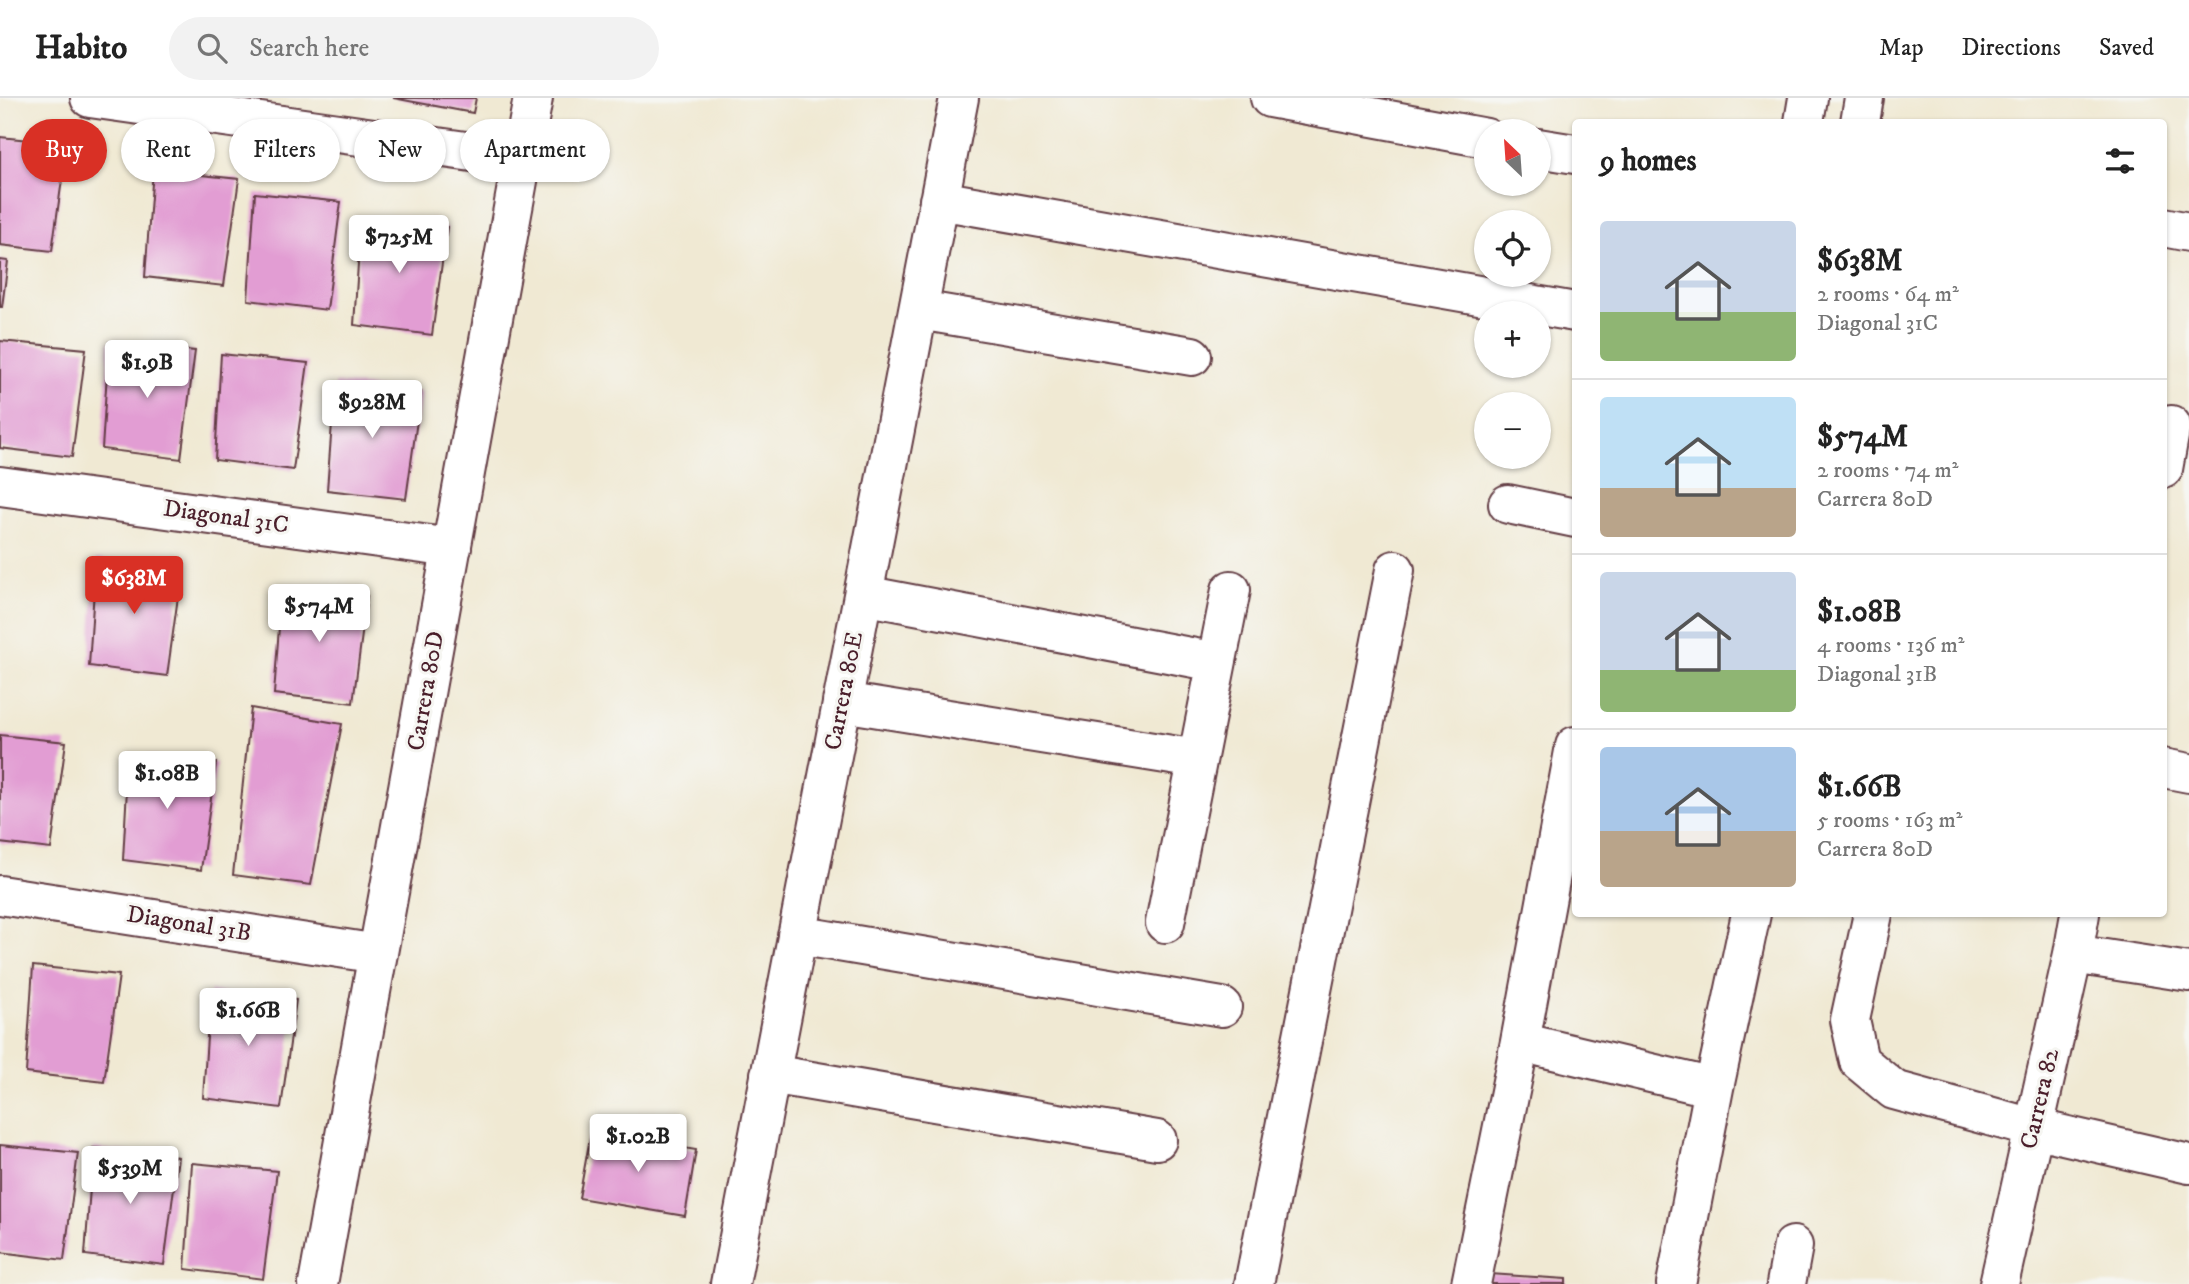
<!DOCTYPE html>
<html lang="en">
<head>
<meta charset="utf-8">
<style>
  :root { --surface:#fff; --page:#f2f2f2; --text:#222; --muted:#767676; --line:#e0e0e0; --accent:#d93025 }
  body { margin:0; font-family:"IM FELL DW Pica",serif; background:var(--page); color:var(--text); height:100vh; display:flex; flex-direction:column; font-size:26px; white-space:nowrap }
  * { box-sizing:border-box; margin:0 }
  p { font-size:23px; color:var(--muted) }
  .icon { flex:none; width:38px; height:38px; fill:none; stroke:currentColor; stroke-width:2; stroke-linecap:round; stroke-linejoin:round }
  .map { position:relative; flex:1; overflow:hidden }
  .sheet { position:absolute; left:1572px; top:21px; width:595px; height:798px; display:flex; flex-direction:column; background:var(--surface); border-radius:7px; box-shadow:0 2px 5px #0004 }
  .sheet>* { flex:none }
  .hud { position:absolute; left:21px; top:21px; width:665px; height:63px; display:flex; gap:14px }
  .needle { width:46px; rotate:335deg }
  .controls { position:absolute; left:1474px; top:21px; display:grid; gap:14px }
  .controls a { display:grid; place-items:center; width:77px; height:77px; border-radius:50%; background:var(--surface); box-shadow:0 2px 5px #0004; font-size:35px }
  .price { position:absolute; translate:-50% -60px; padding:0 16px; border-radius:7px; background:#fff; color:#222; font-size:23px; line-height:46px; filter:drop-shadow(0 2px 4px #0008) }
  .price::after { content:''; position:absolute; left:50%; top:42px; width:21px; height:16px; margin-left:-10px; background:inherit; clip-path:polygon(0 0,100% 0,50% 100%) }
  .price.selected { background:var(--accent); color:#fff }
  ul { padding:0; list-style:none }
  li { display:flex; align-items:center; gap:21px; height:175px; padding:0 28px }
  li+li { border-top:2px solid var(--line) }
  li span { display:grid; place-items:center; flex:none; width:196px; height:140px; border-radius:7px; color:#555 }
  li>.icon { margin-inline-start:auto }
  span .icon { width:84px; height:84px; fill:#fffc; stroke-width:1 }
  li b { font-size:30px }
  h2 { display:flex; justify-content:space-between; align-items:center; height:84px; padding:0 28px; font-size:30px }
  .chip { padding:0 24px; border-radius:32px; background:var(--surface); box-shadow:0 2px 5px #0004; font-size:24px; line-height:63px }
  .chip.selected { background:var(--accent); color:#fff }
  header { display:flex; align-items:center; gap:42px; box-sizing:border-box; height:98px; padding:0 35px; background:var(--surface); border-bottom:2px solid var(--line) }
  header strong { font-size:33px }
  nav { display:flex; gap:38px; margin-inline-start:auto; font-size:24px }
  .search { width:490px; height:63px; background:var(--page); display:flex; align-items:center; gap:18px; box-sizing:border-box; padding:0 24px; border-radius:38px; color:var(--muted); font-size:26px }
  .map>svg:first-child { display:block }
  .building { fill:#e29dd3 }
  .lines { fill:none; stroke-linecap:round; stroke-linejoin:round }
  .street-casing { stroke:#633d44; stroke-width:42 }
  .street { stroke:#fff; stroke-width:38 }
  .labels { text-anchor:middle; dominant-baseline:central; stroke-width:6; stroke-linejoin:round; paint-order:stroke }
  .street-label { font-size:24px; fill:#4a1f2b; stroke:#f6f6f2 }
</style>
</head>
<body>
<header>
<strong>Habito</strong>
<div class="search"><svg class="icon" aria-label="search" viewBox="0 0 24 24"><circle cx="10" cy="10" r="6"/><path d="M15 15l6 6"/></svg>Search here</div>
<nav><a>Map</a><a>Directions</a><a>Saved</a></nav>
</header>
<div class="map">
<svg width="2189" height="1186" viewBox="0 0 2189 1186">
  <rect width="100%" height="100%" fill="#f6f6f2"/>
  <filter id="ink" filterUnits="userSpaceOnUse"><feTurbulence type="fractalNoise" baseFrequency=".0143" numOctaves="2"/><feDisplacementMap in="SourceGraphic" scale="14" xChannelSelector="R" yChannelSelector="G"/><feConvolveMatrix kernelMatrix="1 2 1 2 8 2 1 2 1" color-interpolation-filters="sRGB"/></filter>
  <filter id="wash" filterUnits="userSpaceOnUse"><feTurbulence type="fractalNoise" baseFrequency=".00686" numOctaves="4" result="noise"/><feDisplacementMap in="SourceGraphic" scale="28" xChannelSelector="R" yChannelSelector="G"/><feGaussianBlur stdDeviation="1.57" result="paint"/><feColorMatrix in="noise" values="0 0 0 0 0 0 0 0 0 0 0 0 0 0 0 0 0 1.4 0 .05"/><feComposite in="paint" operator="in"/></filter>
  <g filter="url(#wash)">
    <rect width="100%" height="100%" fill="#f0e9d3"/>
    <g id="blocks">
      <path class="building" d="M393,0H476L473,15Z
        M0,39L67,46L52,153L0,147Z
        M153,72L239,81L224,188L145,179Z
        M255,95L341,104L327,212L248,202Z
        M361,120L447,129L432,237L354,227Z
        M0,162L8,163L2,209H0Z
        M0,243L86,251L72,359L0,350Z
        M109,244L195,253L181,361L102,351Z
        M221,256L308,265L293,372L215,362Z
        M335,285L421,294L406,401L327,392Z
        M96,461L182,470L167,578L89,568Z
        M282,489L367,498L353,605L274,596Z
        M251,610L342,626L311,787L233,777Z
        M0,637L66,644L51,751L0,745Z
        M129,655L216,665L201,772L123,762Z
        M33,868L119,877L104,984L26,975Z
        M210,893L296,902L281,1010L203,1000Z
        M591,1034L696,1052L685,1118L579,1100Z
        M0,1047L78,1055L64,1162L0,1154Z
        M93,1050L178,1059L164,1167L85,1157Z
        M192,1065L277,1073L263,1181L185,1171Z
        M1490,1176L1566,1181V1186H1490Z"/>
    </g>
  </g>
  <g filter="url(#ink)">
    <use href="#blocks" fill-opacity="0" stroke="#633d44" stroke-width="2"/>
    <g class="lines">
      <defs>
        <path id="street" d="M90,0L522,61
          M1270,0L1486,40
          M1804,24L1808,0
          M1860,24L1864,0
          M1538,50L1575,56
          M939,102L1575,214
          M2163,129L2189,134
          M919,212L1192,258
          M2163,371L2171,327
          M0,388L452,450
          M1508,406L1575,420
          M863,497L1216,564
          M842,604L1197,661
          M2163,670L2189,675
          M0,797L378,856
          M1873,816L1850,922L1859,963L1894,992L2033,1030L2189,1066
          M1165,825L1231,492
          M797,837L1222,909
          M2073,856L2189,874
          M1520,944L1714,990
          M770,976L1157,1042
          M318,1186L533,0
          M730,1186L959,0
          M1254,1186L1395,472
          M1471,1186L1520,944L1575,648
          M1676,1186L1714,990L1751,816
          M1786,1186L1793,1148
          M1999,1186L2073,856L2080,816"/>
      </defs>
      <use href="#street" class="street-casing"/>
      <use href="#street" class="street"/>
    </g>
  </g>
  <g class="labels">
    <g class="street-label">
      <text transform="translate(226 419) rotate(8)">Diagonal 31C</text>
      <text transform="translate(426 593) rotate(-80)">Carrera 80D</text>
      <text transform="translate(844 593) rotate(-79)">Carrera 80E</text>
      <text transform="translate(189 826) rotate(9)">Diagonal 31B</text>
      <text transform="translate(2040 1001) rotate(-77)">Carrera 82</text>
    </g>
  </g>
</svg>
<div class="controls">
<a><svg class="needle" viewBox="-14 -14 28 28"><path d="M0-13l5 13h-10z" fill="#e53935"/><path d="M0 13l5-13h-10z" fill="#767676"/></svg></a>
<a><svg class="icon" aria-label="locate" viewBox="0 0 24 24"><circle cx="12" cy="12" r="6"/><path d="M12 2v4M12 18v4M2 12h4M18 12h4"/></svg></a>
<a>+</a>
<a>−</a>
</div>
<b class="price" style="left:399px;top:177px">$725M</b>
<b class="price" style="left:147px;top:302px">$1.9B</b>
<b class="price" style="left:372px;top:342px">$928M</b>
<b class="price selected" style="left:134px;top:518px">$638M</b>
<b class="price" style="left:319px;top:546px">$574M</b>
<b class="price" style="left:167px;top:713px">$1.08B</b>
<b class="price" style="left:248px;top:950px">$1.66B</b>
<b class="price" style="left:638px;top:1076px">$1.02B</b>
<b class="price" style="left:130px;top:1108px">$539M</b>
<div class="hud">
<a class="chip selected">Buy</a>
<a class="chip">Rent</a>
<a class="chip">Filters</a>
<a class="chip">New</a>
<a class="chip">Apartment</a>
</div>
<section class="sheet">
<h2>9 homes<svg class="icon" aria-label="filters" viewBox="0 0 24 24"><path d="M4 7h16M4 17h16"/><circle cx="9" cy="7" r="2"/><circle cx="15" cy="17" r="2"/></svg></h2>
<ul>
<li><span style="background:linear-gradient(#c9d6e8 65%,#8fb573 0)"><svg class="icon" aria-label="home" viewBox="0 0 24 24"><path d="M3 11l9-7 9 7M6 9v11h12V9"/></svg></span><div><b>$638M</b><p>2 rooms · 64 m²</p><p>Diagonal 31C</p></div></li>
<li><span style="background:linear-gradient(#bfe0f5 65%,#b9a48a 0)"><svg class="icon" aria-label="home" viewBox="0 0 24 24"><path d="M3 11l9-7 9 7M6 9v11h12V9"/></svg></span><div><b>$574M</b><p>2 rooms · 74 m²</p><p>Carrera 80D</p></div></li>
<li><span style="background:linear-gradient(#c9d6e8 70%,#8fb573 0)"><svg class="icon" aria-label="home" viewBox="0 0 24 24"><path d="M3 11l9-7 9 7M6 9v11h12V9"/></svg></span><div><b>$1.08B</b><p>4 rooms · 136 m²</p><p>Diagonal 31B</p></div></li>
<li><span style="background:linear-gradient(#a9c7e8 60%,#b9a48a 0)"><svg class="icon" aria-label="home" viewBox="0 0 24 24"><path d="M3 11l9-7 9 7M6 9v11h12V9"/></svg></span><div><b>$1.66B</b><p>5 rooms · 163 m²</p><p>Carrera 80D</p></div></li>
</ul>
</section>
</div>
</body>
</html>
